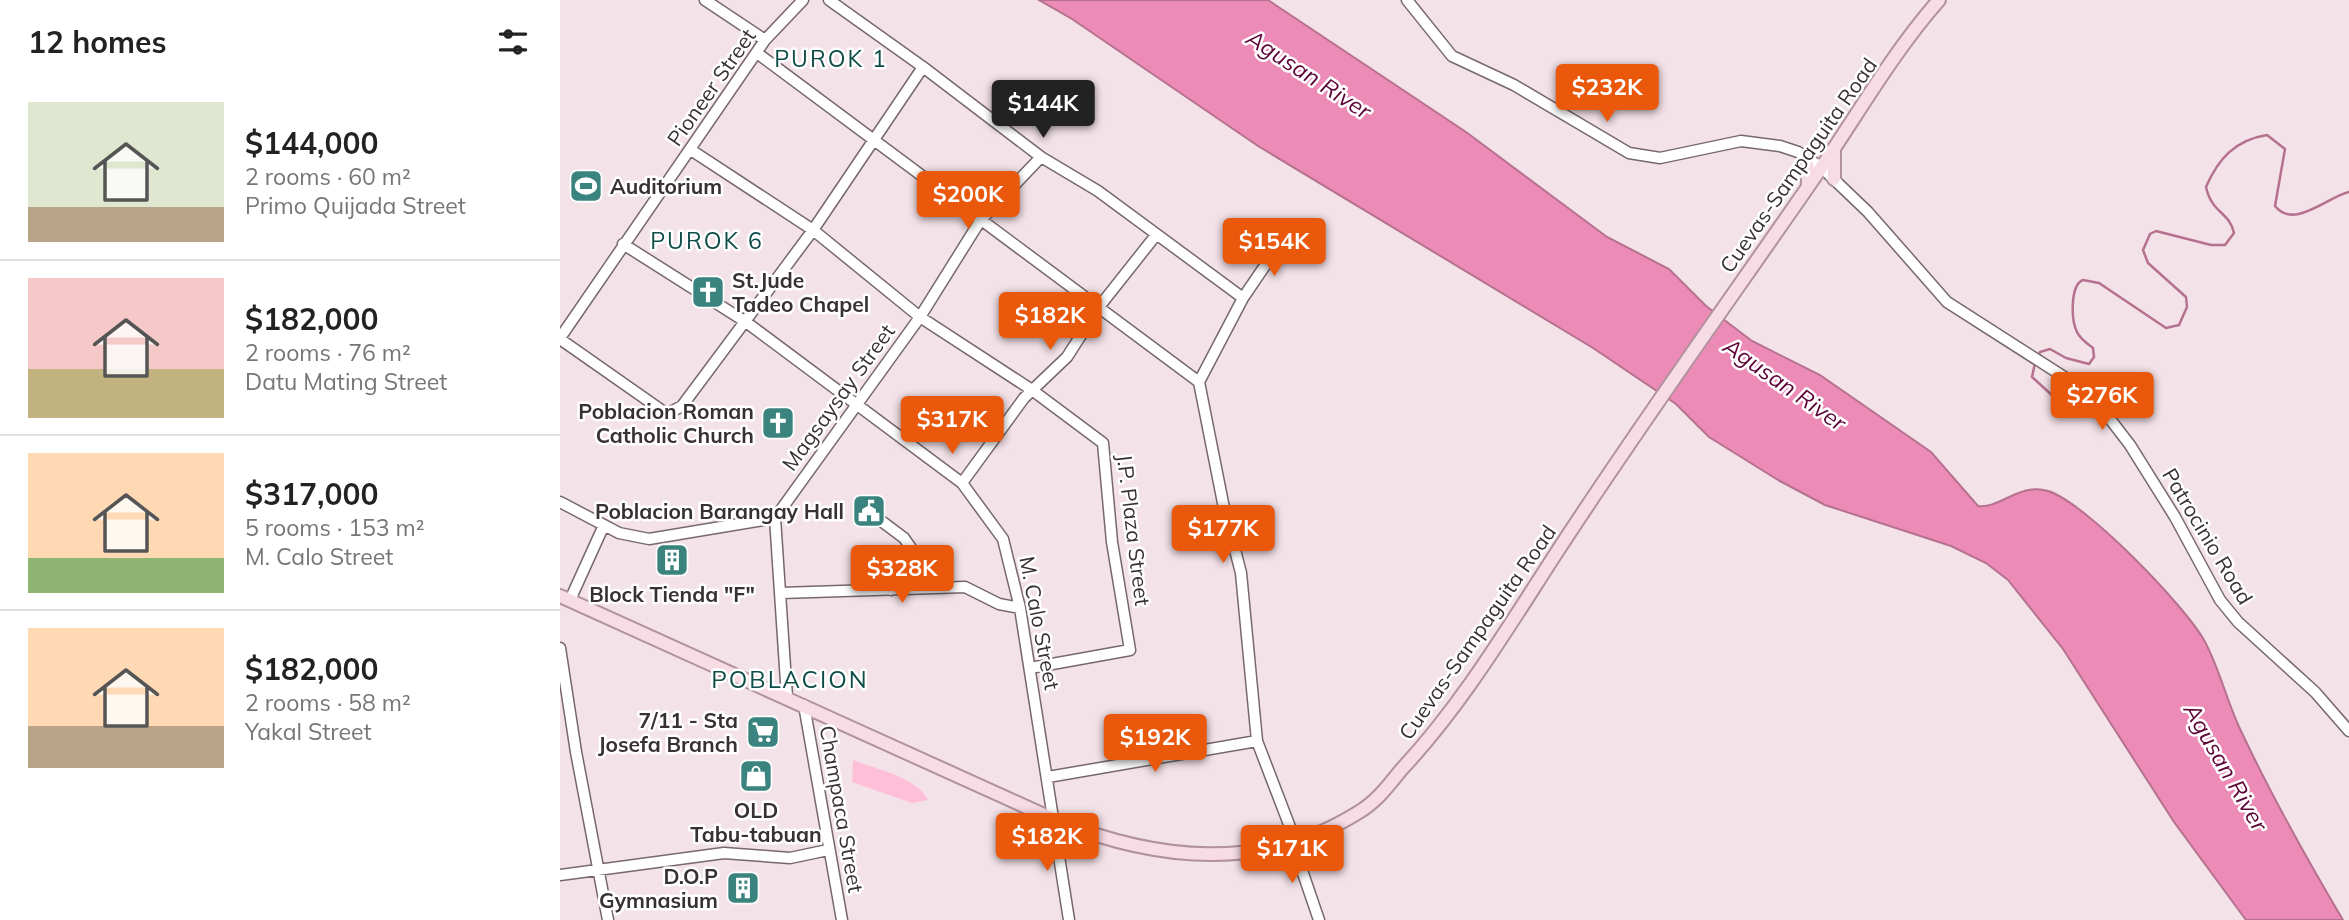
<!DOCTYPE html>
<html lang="en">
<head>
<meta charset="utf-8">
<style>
  :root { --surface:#fff; --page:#f6f6f6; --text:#222; --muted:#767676; --line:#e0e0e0; --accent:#ea580c }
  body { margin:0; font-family:Mulish,sans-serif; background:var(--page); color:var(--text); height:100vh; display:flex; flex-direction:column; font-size:26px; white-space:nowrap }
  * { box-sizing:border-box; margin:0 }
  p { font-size:23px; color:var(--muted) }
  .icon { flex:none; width:38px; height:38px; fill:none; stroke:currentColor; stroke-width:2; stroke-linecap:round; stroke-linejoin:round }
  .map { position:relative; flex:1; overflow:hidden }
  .side { display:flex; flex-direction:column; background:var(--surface); width:560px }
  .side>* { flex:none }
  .price { position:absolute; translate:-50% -60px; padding:0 16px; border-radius:7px; background:var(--accent); color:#fff; font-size:23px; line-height:46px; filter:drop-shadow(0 2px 4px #0008) }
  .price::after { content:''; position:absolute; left:50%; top:42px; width:21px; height:16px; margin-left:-10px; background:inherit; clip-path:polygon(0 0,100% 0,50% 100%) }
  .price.current { background:#222; color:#fff }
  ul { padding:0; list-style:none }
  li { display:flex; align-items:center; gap:21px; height:175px; padding:0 28px }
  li+li { border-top:2px solid var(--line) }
  li span { display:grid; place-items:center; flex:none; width:196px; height:140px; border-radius:0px; color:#555 }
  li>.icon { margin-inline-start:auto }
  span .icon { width:84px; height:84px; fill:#fffc; stroke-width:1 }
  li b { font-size:30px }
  h2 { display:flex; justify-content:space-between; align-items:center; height:84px; padding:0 28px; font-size:30px }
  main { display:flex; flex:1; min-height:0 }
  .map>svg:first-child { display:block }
  .green { fill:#ffbfd8 }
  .water { fill:#ec8cb6; stroke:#b6718f; stroke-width:2 }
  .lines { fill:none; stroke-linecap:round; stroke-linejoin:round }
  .stream { stroke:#b6718f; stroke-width:2.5 }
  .minor-casing { stroke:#76686d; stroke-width:13 }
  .major-casing { stroke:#b1919d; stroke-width:16 }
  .minor { stroke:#fff; stroke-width:10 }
  .major { stroke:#f7dce6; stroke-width:12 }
  .labels { text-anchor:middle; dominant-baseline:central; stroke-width:5; stroke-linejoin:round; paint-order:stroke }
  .street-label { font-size:21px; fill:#383134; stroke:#fff }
  .poi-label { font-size:21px; font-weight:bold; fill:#383134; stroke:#fff; text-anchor:end }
  .neighbourhood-label { font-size:23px; letter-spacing:2px; fill:#0f4d49; stroke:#fff }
  .water-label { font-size:23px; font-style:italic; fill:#5c0537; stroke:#fff }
  .quarter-label { font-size:24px; letter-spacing:2px; fill:#0f4d49; stroke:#fff }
</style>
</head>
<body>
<main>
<section class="side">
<h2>12 homes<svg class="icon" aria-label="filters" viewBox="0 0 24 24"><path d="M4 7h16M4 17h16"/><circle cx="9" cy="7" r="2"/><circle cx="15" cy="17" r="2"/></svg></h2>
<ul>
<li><span style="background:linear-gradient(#dfe7d0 75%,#b9a48a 0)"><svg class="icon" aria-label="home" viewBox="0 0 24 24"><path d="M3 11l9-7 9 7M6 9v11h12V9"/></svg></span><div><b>$144,000</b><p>2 rooms · 60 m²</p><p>Primo Quijada Street</p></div></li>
<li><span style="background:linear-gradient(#f6c9c9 65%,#c2b280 0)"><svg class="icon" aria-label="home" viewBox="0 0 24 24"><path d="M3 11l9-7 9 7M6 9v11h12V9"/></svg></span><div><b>$182,000</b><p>2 rooms · 76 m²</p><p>Datu Mating Street</p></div></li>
<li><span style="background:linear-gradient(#ffd9b3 75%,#8fb573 0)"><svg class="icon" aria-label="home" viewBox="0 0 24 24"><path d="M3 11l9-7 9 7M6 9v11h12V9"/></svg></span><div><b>$317,000</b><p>5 rooms · 153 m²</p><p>M. Calo Street</p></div></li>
<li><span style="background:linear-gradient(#ffd9b3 70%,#b9a48a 0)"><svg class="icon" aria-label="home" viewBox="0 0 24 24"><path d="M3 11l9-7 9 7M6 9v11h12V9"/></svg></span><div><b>$182,000</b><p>2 rooms · 58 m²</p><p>Yakal Street</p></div></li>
</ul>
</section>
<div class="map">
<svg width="1789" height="920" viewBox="0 0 1789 920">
  <rect width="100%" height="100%" fill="#f3e2e8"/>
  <path class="green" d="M293,760C315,769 357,777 368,800L352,803L292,782Z"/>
  <path class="water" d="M479,0H708L906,132L1047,237L1109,269L1146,306L1192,341L1260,375L1371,452L1418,506C1440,509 1460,482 1488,491C1525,502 1624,605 1644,640C1660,669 1667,703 1682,733C1712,797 1747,859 1783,920H1686L1614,822L1503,649L1448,580L1426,563L1391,546L1265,505L1218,480L1149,437L1116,404L1033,348L698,146L512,19Z"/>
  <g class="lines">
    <path class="stream" d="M1478,357L1480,352L1490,349L1506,358L1529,364L1534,357L1533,348C1528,344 1520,339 1517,332C1511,320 1510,285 1523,280L1539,283L1606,328L1619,325L1627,307L1626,297L1588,263L1583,250L1590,234L1596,231L1651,245H1665L1674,233C1669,211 1652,214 1646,187C1658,159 1675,140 1707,135L1725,149L1715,206C1734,230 1767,197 1789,192
      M1475,363L1472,377L1505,407"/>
    <defs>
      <path id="minor" d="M145,0L205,40
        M269,0L363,67L481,157L538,191L683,298
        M847,0L892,56L954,85L1069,153L1100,158L1181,141L1220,146L1238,152L1261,167L1308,212L1387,302L1512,382L1540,406L1570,445L1615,517L1660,600L1678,622L1755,692L1789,731
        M197,53L639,382
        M131,150L253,230L360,317L472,390L543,443L552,542L570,650L470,668
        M721,242L683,298L639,382L663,503L681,573L697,741L735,840
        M63,244L186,322L402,483L443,539L460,608L509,920
        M0,338L205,40L243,0
        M0,339L107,414L122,406L253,230L363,67
        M402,483L464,398L507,357L539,307L596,235
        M0,502L59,533L89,539L215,518
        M316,517L344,538L351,548C351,563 346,583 331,590
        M221,593L405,587L439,604L460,608
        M10,600L44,525
        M0,648L16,752L48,920
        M227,697L215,518L360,317L420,221L481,157
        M244,705L282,920
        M488,777L697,741
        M732,841L759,920
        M0,875L164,853L230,858L268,850"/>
      <path id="major" d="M1274,148V179
        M1247,157L1248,186
        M0,596L495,820C596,861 702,873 799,812C817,801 828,786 841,770C901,706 947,629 995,555C1080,424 1172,297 1261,168C1299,112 1334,51 1379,0"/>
    </defs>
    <use href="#minor" class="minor-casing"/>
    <use href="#major" class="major-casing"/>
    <use href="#minor" class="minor"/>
    <use href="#major" class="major"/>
  </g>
  <defs>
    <symbol id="stadium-square" viewBox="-11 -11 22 22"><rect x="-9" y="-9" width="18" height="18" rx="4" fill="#3b837e" stroke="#fff"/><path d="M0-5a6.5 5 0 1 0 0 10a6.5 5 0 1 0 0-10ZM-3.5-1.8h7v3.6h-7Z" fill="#fff"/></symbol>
    <symbol id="church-square" viewBox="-11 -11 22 22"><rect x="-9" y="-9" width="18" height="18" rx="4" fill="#3b837e" stroke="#fff"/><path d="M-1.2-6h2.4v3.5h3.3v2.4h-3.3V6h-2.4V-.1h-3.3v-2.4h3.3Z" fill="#fff"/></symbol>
    <symbol id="civic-square" viewBox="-11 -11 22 22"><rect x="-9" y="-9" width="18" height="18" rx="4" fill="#3b837e" stroke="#fff"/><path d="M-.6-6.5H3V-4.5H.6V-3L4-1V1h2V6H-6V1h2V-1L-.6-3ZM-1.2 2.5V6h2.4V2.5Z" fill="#fff"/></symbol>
    <symbol id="building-square" viewBox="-11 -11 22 22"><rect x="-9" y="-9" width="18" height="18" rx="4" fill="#3b837e" stroke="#fff"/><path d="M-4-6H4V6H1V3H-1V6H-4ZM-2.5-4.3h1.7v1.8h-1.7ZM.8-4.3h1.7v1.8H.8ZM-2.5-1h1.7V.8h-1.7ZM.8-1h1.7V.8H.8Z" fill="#fff"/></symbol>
    <symbol id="supermarket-square" viewBox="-11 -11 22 22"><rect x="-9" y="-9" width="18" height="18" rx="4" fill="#3b837e" stroke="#fff"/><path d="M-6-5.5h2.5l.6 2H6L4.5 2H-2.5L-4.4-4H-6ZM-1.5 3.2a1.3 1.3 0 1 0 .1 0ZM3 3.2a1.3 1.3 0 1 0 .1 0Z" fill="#fff"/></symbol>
    <symbol id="shop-square" viewBox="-11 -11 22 22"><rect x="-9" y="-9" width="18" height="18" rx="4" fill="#3b837e" stroke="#fff"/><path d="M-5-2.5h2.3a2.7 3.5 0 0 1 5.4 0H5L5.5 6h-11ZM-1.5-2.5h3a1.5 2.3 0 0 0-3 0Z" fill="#fff"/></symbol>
  </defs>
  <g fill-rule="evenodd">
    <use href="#stadium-square" x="7" y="167" width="38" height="38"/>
    <use href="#church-square" x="129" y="273" width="38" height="38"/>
    <use href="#church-square" x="199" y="404" width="38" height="38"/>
    <use href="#civic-square" x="290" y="492" width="38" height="38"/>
    <use href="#building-square" x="93" y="541" width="38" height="38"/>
    <use href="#supermarket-square" x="184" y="713" width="38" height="38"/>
    <use href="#shop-square" x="177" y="757" width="38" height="38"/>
    <use href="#building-square" x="164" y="869" width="38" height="38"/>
  </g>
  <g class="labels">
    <g class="street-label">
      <text transform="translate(151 87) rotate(-55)">Pioneer Street</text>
      <text transform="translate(1238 165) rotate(-55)">Cuevas-Sampaguita Road</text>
      <text transform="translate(278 397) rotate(-54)">Magsaysay Street</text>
      <text transform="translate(574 530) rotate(83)">J.P. Plaza Street</text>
      <text transform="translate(1648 536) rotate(59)">Patrocinio Road</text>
      <text transform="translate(480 623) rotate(79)">M. Calo Street</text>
      <text transform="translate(917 632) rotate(-55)">Cuevas-Sampaguita Road</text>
      <text transform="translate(282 809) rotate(80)">Champaca Street</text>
    </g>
    <g class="poi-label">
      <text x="50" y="186" text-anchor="start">Auditorium</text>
      <text x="172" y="280" text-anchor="start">St.Jude<tspan x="172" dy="24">Tadeo Chapel</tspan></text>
      <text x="194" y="411">Poblacion Roman<tspan x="194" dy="24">Catholic Church</tspan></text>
      <text x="284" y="511">Poblacion Barangay Hall</text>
      <text x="112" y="594" text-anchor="middle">Block Tienda "F"</text>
      <text x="178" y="720">7/11 - Sta<tspan x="178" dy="24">Josefa Branch</tspan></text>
      <text x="196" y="810" text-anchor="middle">OLD<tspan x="196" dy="24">Tabu-tabuan</tspan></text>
      <text x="158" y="876">D.O.P<tspan x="158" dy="24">Gymnasium</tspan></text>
    </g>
    <g class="neighbourhood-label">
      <text x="271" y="58">PUROK 1</text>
      <text x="147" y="240">PUROK 6</text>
    </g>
    <g class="water-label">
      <text transform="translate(749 74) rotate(33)">Agusan River</text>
      <text transform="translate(1225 384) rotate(35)">Agusan River</text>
      <text transform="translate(1666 767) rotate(60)">Agusan River</text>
    </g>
    <g class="quarter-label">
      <text x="230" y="679">POBLACION</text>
    </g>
  </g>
</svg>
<b class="price" style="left:1047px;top:124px">$232K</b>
<b class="price current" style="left:483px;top:140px">$144K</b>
<b class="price" style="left:408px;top:231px">$200K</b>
<b class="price" style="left:714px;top:278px">$154K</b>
<b class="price" style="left:490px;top:352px">$182K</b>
<b class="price" style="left:1542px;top:432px">$276K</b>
<b class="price" style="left:392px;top:456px">$317K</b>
<b class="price" style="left:663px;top:565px">$177K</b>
<b class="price" style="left:342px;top:605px">$328K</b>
<b class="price" style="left:595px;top:774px">$192K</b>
<b class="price" style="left:487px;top:873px">$182K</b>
<b class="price" style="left:732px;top:885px">$171K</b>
</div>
</main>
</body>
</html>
